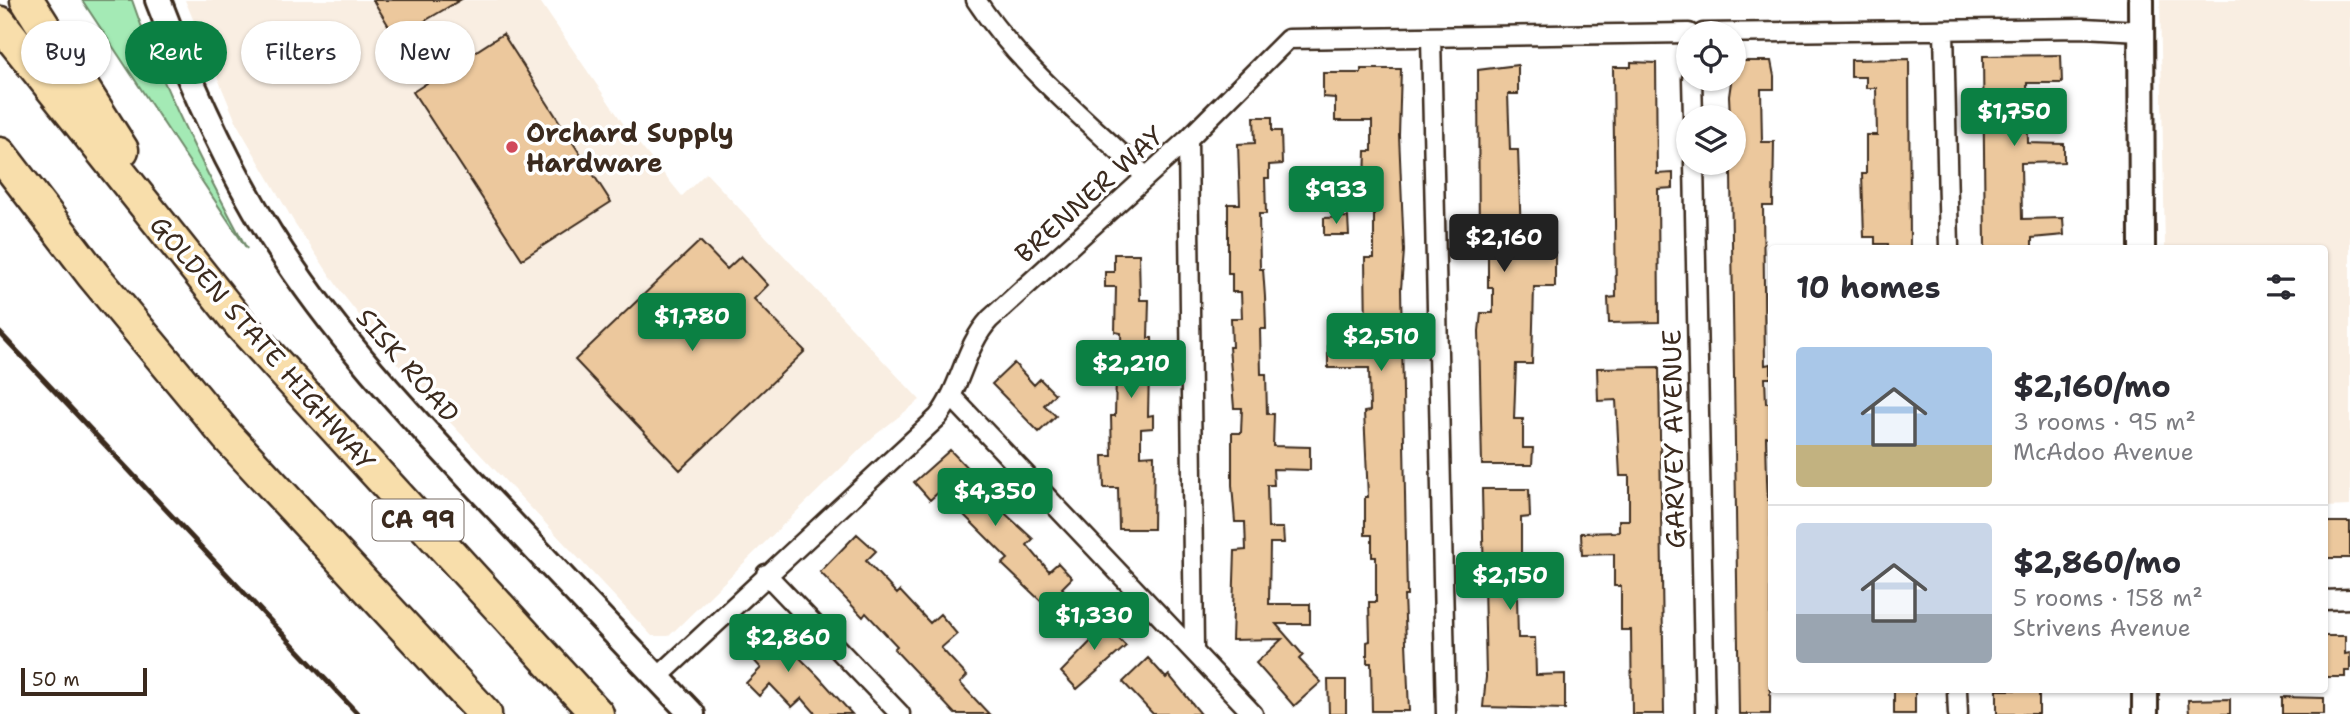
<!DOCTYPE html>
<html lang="en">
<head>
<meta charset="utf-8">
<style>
  :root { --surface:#fff; --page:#f7f7f7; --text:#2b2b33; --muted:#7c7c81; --line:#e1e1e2; --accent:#0b8043 }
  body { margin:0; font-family:"Shantell Sans",sans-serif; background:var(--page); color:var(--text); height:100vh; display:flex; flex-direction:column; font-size:26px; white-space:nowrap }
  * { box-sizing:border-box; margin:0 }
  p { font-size:23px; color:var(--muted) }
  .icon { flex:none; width:38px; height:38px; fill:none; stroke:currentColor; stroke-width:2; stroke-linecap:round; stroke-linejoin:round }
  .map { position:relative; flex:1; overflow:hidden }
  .panel { position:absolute; left:1768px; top:245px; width:560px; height:448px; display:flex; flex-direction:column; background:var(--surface); border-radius:7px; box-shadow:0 2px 5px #0004 }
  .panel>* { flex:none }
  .banner { position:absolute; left:21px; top:21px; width:665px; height:63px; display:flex; gap:14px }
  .tools { position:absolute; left:1676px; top:21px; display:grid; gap:14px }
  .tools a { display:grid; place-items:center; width:70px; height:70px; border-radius:50%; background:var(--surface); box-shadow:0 2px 5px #0004; font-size:35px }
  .scale { position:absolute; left:21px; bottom:18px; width:126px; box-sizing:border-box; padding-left:7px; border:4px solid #3b2a1e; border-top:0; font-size:19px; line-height:24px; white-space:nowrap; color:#3b2a1e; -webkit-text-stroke:5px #fff; paint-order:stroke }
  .price { position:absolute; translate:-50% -60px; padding:0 16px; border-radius:7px; background:var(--accent); color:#fff; font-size:23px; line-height:46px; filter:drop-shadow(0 2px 4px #0008) }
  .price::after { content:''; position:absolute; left:50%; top:42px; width:21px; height:16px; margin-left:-10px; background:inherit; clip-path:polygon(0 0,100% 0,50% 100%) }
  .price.selected { background:#222; color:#fff }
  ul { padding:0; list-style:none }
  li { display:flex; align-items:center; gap:21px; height:175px; padding:0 28px }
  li+li { border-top:2px solid var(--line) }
  li span { display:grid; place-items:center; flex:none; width:196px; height:140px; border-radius:7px; color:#555 }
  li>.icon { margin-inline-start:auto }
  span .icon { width:84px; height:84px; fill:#fffc; stroke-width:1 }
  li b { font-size:30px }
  h2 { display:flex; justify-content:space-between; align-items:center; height:84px; padding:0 28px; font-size:30px }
  .tag { padding:0 24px; border-radius:32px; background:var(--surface); box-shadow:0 2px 5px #0004; font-size:24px; line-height:63px }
  .tag.selected { background:var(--accent); color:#fff }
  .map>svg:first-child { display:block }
  .built { fill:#f9eee2 }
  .green { fill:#a4eab5; stroke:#708a6a; stroke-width:2 }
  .building { fill:#ecc89d; stroke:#3b2a1e; stroke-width:2 }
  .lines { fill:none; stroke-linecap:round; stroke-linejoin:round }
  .street-casing { stroke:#3b2a1e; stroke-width:23 }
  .secondary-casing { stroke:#3b2a1e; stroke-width:30 }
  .highway-casing { stroke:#3b2a1e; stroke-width:37 }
  .street { stroke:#fff; stroke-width:18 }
  .secondary { stroke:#fff; stroke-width:24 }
  .highway { stroke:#f8deab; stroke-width:32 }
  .rail { stroke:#3b2a1e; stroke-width:5 }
  .poi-dot { fill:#d1495b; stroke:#fff; stroke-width:2.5 }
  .labels { text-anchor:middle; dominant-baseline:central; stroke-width:7; stroke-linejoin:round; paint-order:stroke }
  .shield { fill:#fff; stroke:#766a62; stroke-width:2 }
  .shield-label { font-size:24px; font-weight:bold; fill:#3b2a1e }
  .poi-label { font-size:26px; font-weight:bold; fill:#3b2a1e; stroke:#fff; text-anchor:start }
  .street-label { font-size:26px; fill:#3b2a1e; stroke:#fff }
</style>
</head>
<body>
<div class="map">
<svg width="2350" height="714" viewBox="0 0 2350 714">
  <rect width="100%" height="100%" fill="#fff"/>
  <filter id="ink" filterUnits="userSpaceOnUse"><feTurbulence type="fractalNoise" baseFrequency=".0143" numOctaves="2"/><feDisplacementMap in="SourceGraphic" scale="14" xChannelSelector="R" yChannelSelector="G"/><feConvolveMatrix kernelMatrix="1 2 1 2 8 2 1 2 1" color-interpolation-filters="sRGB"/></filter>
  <g filter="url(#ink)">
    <path class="built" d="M185,0H539L629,132L682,196L706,173L920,400L874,436L669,636H652L411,381L344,296L294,222L237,124Z
      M2160,0H2350V506L2324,507V248H2165Z"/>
    <path class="green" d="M82,0H132C162,87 204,168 247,249Z"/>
    <path class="building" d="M373,0H460L396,38Z
      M503,34L611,202L522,259L413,92Z
      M2061,55L2062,83H2027L2028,143L2064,144V162L2021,163L2022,219L2063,218L2064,235L2032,238V248H1985L1983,56Z
      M1909,59L1910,248H1888V244H1875V237H1864L1862,174H1866V135H1877L1876,88H1866V77H1851V60Z
      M1734,61H1771L1774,76V89H1761L1762,142H1774L1773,206H1763L1765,365L1771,364V378H1765L1766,403H1771V436L1766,437L1767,479L1768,500H1771L1770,714H1739L1731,173L1732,163H1734V117H1730L1729,96Z
      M1631,62L1656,63L1657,174L1673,173V188L1658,189L1659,322L1609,323L1608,298L1616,297L1613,67H1631Z
      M1518,65V94H1508L1510,150H1518L1521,236H1530V253L1555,252V287H1534L1532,364H1516L1514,419H1523V448H1533L1532,465H1482L1479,331L1481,313H1493V288H1488V249H1479L1478,70Z
      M1361,69H1401L1399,135L1404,251L1401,289L1407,596H1404L1409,711H1372L1371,663H1367V642L1370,641L1369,602H1376V557H1372V535H1365V497H1368L1364,412L1370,411L1369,368H1328V334H1366L1365,258H1374V213H1364L1366,151H1372V121H1335V98L1323,97V73H1361Z
      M1254,117H1272V131H1281L1282,164L1269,165V178H1265L1266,214H1259L1260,269H1263L1265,297L1266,329H1260L1261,374H1266L1267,414H1274L1273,446L1310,447V470L1273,469L1274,485H1267L1268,528H1283L1284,543H1270L1269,604H1310V624H1276L1303,655L1299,659L1321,682L1294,706L1256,663L1282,639L1232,640L1235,551L1246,550L1245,522H1235L1232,485V433H1241L1242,408H1234L1229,347H1232L1231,318H1242L1241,292H1232V273H1228V204H1240L1238,144L1255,143Z
      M1348,217L1349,235H1324V218Z
      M700,241L727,269L741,256L768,285L754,299L805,351L680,470L575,360Z
      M1114,254H1139L1140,300H1149L1148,338H1152L1153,370H1149L1148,416L1153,415V428L1141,429V456L1154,455L1153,529H1119L1118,488H1104L1103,456H1112L1111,416H1115L1116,376H1122L1121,333L1115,332L1116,287H1105V272H1114Z
      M1014,363L1034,385L1040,379L1055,394L1044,405L1056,416L1039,432L992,384Z
      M1659,367L1664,714H1632L1631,630H1621V586H1614V554L1582,555L1581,533L1619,532V520H1629V476H1620L1616,400L1598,401L1597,368Z
      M950,450L978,479L973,484L1033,539L1027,545L1049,571L1058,563L1072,578L1062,588L1068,594L1050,610L1002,564L1008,559L940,491L930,500L914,482Z
      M1482,489H1529L1530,517L1521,518V556H1516L1518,638H1535L1536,675L1565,674V709L1483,707L1486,677Z
      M2324,522H2350V558H2324Z
      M857,534L876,551L866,561L897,594L900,591L930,623L940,614L957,634L941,648L967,676L960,683L989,714H955L894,649L897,646L866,613L863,617L820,572Z
      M1101,610L1114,622L1108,628L1126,646L1077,689L1061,672L1097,635L1087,625Z
      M764,622L818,676L852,714H816L802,698L792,707L770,684L759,696L746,683L761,668L741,646Z
      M2324,636H2345V654L2350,653V671H2345V677H2324Z
      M1148,658L1166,678L1169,675L1201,714H1153L1123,682Z
      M1328,680H1346V714H1329Z
      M1894,690H1915V714H1894Z
      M1997,690H2039V714H1997Z
      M2282,697L2324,698V714H2282Z
      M2230,699V714H2189L2188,700Z"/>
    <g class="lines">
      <defs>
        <path id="street" d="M976,0C1020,67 1088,121 1145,176
          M1944,30L1949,248
          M1703,33L2083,28L2141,31
          M1431,37L1446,714
          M1692,79L1693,117
          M1188,139L1194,649
          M1694,163L1705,714
          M952,397L1253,714
          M766,574L900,714
          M2324,600L2350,599
          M657,678L938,417C962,386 964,347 990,319L1188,139L1288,39L1689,33
          M1957,690L1958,714"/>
        <path id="secondary" d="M158,0C189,81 224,160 270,234C333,335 414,420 495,506C561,576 626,645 692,714
          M2141,0L2142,248
          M2145,690V714"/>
        <path id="highway" d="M27,0L122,150
          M0,23L241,325L597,714
          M0,154L93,275L227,436L485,714"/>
      </defs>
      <use href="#street" class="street-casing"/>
      <use href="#secondary" class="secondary-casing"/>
      <use href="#highway" class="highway-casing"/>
      <use href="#street" class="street"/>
      <use href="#secondary" class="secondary"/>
      <use href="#highway" class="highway"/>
      <path class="rail" d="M0,333L358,714"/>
    </g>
  </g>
  <circle class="poi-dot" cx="512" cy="147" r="7"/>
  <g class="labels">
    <rect class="shield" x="372.5" y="499.5" width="91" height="41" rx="5"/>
    <g class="shield-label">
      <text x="418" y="520">CA 99</text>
    </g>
    <g class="poi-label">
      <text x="526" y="132">Orchard Supply<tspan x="526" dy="30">Hardware</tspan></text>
    </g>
    <g class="street-label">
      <text transform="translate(1089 194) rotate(-42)">BRENNER WAY</text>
      <text transform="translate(263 343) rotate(49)">GOLDEN STATE HIGHWAY</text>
      <text transform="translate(408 365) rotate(49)">SISK ROAD</text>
      <text transform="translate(1673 439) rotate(-91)">GARVEY AVENUE</text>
    </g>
  </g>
</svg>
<div class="tools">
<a><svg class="icon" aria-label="locate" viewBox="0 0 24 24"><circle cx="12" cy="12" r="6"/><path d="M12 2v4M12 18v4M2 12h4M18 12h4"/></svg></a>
<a><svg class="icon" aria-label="layers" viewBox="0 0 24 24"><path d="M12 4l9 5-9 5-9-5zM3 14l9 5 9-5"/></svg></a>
</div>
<div class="scale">50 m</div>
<b class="price" style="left:2014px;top:148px">$1,750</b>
<b class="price" style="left:1336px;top:226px">$933</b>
<b class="price selected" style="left:1504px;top:274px">$2,160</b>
<b class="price" style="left:692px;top:353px">$1,780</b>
<b class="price" style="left:1381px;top:373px">$2,510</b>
<b class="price" style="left:1131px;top:400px">$2,210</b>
<b class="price" style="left:995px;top:528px">$4,350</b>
<b class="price" style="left:1510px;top:612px">$2,150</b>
<b class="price" style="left:1094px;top:652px">$1,330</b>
<b class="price" style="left:788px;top:674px">$2,860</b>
<div class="banner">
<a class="tag">Buy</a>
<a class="tag selected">Rent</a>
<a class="tag">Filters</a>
<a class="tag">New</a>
</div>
<section class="panel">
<h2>10 homes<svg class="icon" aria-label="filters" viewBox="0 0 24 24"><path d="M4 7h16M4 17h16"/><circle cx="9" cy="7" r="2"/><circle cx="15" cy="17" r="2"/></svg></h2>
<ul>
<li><span style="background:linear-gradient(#a9c7e8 70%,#c2b280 0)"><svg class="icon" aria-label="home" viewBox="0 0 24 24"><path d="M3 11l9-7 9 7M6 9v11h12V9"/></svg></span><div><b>$2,160/mo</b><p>3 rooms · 95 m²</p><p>McAdoo Avenue</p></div></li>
<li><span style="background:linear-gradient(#c9d6e8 65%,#9aa5b1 0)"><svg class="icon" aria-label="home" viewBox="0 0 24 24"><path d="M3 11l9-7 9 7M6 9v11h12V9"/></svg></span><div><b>$2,860/mo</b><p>5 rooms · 158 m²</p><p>Strivens Avenue</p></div></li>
</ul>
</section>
</div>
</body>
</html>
